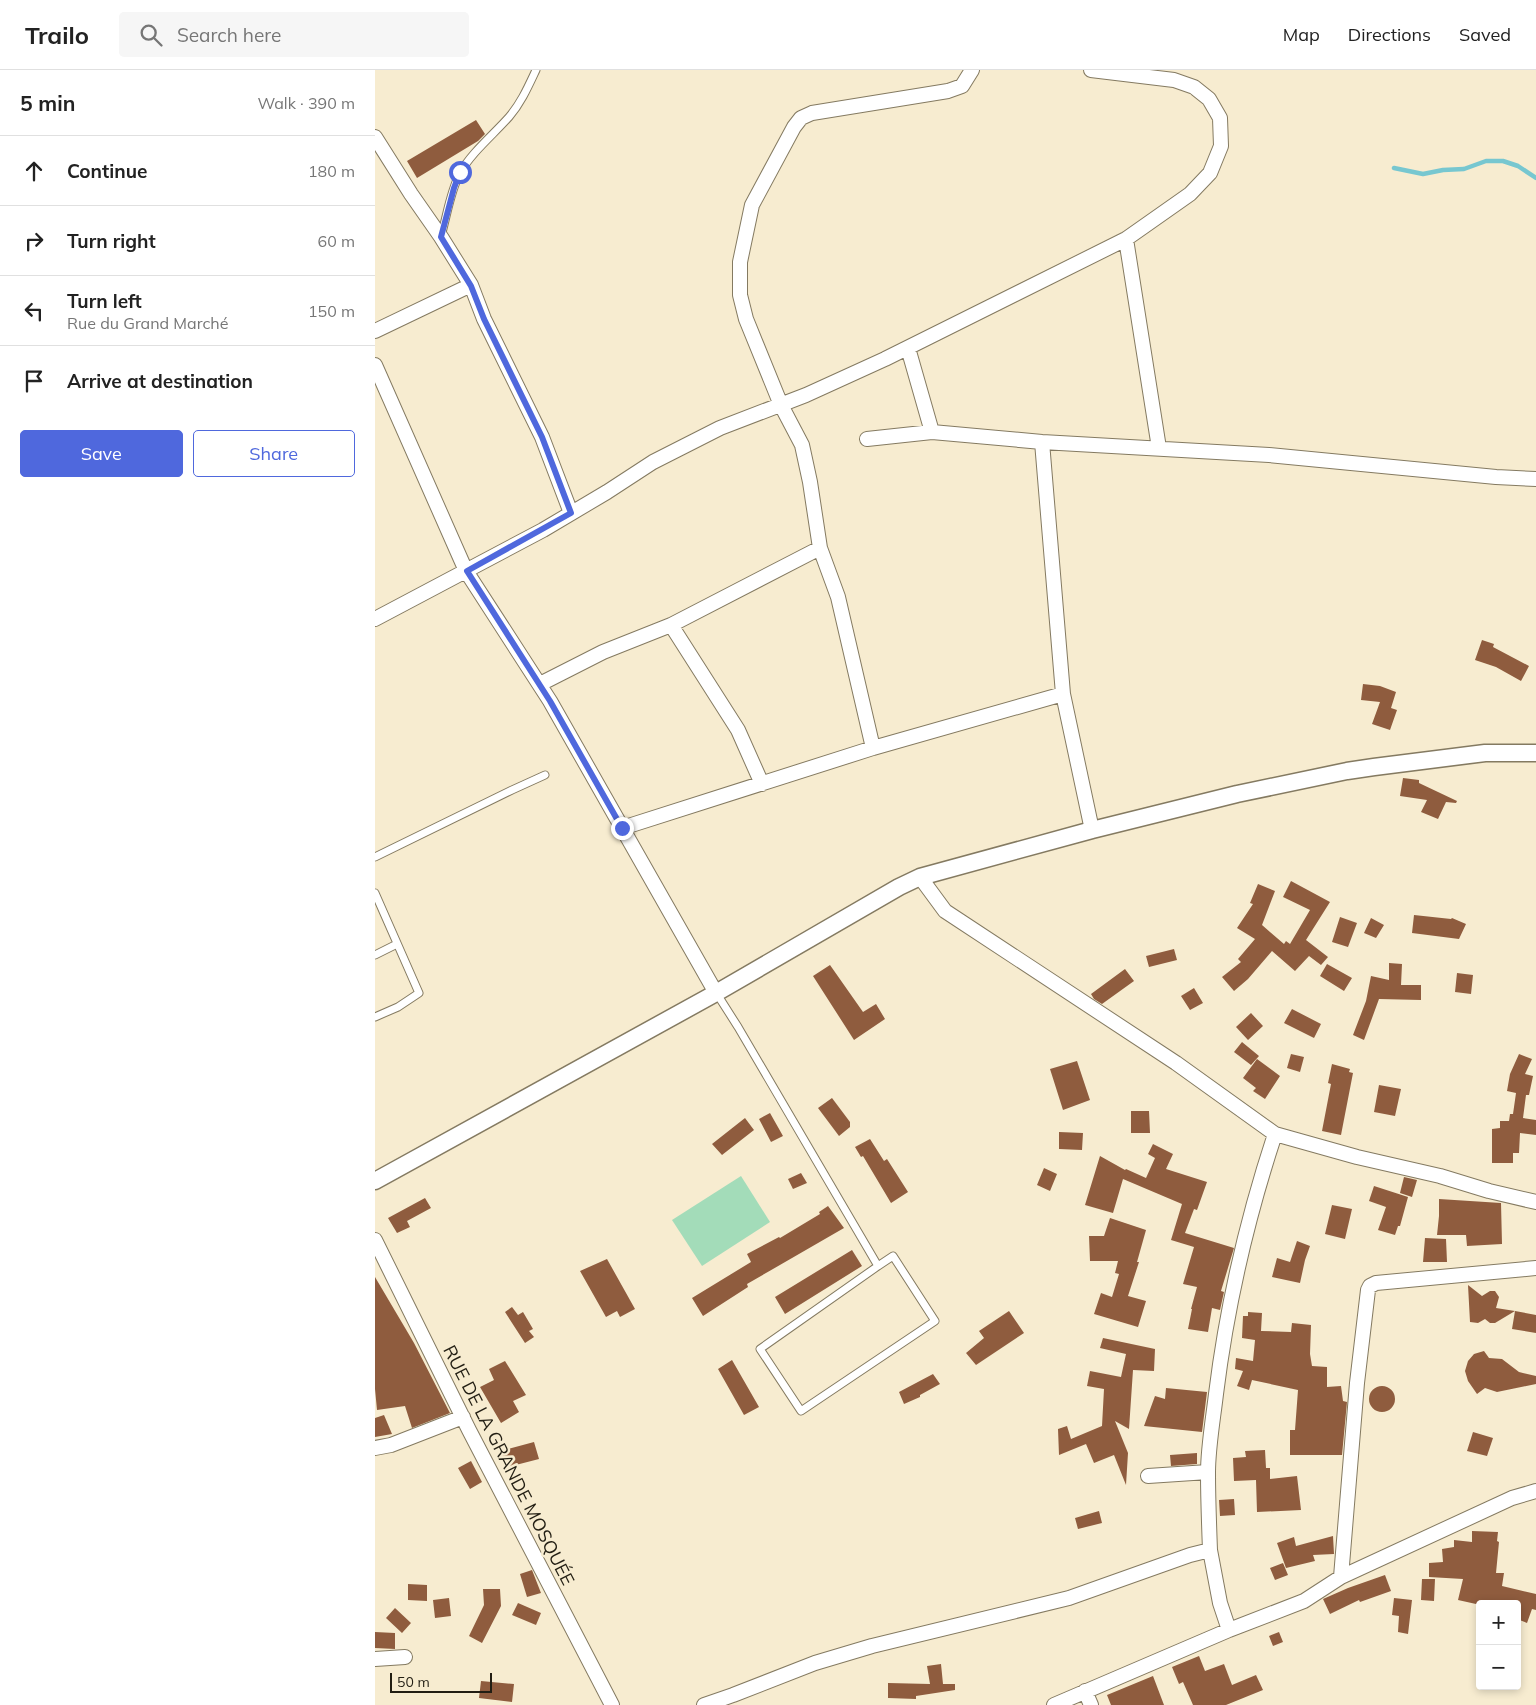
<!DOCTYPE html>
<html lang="en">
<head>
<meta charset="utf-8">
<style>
  body { margin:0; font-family:Mulish,sans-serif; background:#f6f6f6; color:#222 }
  .controls { position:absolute; right:15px; bottom:15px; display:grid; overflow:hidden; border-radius:5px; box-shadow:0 2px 8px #0003 }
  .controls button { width:45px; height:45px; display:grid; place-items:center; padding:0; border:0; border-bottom:1px solid #e0e0e0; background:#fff; color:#222; font:25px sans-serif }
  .scale { position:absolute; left:15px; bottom:12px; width:102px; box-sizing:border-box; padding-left:5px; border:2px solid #221e13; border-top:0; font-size:14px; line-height:18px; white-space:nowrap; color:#221e13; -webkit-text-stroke:4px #f7ecd0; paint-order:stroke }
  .stop { position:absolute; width:15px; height:15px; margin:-11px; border:4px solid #4f68dd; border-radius:50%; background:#fff }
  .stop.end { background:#4f68dd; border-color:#fff; box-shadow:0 1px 5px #0008 }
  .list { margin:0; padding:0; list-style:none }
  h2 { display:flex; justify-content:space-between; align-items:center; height:65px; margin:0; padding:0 20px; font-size:21px }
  h2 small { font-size:16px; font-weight:400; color:#767676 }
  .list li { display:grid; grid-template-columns:32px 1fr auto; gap:15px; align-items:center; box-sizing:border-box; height:70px; padding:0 20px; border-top:1px solid #e0e0e0 }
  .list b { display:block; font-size:19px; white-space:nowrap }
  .list p { margin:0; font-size:16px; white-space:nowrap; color:#767676 }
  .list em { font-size:16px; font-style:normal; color:#767676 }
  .actions { display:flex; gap:10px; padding:15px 20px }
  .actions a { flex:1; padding:11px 0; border:1px solid #4f68dd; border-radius:5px; text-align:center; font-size:18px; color:#4f68dd }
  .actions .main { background:#4f68dd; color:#fff }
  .icon { flex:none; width:28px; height:28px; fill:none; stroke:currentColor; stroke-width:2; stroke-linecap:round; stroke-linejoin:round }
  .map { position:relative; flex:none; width:1161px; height:1635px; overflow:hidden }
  header { display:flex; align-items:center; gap:30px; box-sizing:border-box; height:70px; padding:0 25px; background:#fff; border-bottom:1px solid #e0e0e0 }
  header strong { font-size:24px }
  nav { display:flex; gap:28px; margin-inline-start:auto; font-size:18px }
  .search { width:350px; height:45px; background:#f6f6f6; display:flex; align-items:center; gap:12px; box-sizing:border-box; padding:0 18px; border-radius:5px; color:#767676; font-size:19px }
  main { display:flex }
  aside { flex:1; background:#fff }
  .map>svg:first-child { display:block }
  .green { fill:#a3dcb9 }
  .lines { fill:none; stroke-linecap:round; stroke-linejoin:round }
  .stream { stroke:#77c7d0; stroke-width:4.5 }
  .building { fill:#8f5c3e }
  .service-casing { stroke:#847a61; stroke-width:9 }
  .minor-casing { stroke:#847a61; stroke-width:16 }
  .tertiary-casing { stroke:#847a61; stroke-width:19 }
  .service { stroke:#fff; stroke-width:7 }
  .minor { stroke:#fff; stroke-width:14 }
  .tertiary { stroke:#fff; stroke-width:16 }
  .route { stroke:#4f68dd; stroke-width:6 }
  .labels { text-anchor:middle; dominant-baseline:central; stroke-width:5; stroke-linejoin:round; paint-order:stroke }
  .street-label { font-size:18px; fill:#221e13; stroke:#f7ecd0 }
</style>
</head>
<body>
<header>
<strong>Trailo</strong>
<div class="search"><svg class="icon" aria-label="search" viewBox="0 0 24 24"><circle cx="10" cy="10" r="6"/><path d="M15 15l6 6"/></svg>Search here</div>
<nav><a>Map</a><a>Directions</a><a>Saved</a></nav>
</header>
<main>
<aside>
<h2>5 min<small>Walk · 390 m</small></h2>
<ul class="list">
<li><svg class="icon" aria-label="ahead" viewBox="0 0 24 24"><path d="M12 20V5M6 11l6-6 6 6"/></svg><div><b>Continue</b></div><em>180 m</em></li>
<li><svg class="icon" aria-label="right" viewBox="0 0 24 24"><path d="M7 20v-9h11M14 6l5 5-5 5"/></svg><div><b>Turn right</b></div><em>60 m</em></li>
<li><svg class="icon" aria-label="left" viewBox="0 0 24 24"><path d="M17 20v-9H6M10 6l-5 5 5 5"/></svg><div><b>Turn left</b><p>Rue du Grand Marché</p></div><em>150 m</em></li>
<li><svg class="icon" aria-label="arrive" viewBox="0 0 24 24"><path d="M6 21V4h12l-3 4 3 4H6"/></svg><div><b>Arrive at destination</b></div></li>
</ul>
<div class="actions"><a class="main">Save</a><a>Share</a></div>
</aside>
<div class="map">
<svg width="1161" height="1635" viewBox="0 0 1161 1635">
  <rect width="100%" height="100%" fill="#f7ecd0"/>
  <path class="green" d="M366,1106L395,1152L327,1196L297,1150Z"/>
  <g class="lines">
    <path class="stream" d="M1019,98L1048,104L1068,100L1089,99L1111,91H1128L1143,96L1161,108"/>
  </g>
  <path class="building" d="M101,50L110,64L103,71L42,108L32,91Z
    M1107,570L1119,574L1118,577L1154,596L1146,611L1121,597L1100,590Z
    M988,614L1005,616L1021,622L1016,638L1022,640L1015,660L997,654L1005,632L986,630Z
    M1028,708L1044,710V713L1082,731L1081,733L1071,732L1063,749L1046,742L1052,730L1025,726Z
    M916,811L955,832L931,870L953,887L946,895L934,886L920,901L897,881L873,909L859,921L847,907L866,892L863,889L880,869L862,858L878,834L875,833L883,814L900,821L887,855L909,874L911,871L915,874L935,840L908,827Z
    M1039,845L1076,849L1077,848L1091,854L1084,869L1037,863Z
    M965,847L982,853L973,877L957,872Z
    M996,848L1009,855L1001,868L989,863Z
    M799,879L802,890L774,897L771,886Z
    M1014,893L1027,894L1026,915H1046V930L1004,929L989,970L978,965L991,931L996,906L1014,910Z
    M952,894L977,908L969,921L945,906Z
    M455,895L488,942L501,934L510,949L479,970L438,906Z
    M750,899L759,911L727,934L719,929L716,924Z
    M1082,903L1098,905L1096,924L1080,922Z
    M819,918L828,933L815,940L806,926Z
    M917,939L946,954L939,968L909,953Z
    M876,943L888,956L873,970L861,957Z
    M867,972L884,986L876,995L859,982Z
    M916,984L929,987L925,1002L912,998Z
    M1144,984L1157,989L1150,1004L1158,1006L1154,1025H1151L1148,1048L1161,1050V1065L1145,1063L1144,1083H1138V1093H1117V1059L1125,1058V1051H1134L1135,1044H1138L1141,1023L1132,1021L1135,1004Z
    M882,989L905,1006L890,1029L878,1021L881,1018L868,1008Z
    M702,991L715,1030L688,1040L675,999Z
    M957,994L975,999L974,1002L978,1003L966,1065L947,1061L956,1014L953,1013Z
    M1004,1015L1026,1019L1020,1046L999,1042Z
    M457,1028L475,1052V1057L464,1066L443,1038Z
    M756,1041H774L775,1063H756Z
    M395,1043L408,1066L396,1072L384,1049Z
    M370,1048L379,1060L347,1085L337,1074Z
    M684,1062L708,1063L707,1080L684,1079Z
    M495,1069L509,1091L512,1089L533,1122L516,1133L488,1086L486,1087L480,1077Z
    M778,1074L798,1084L791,1099L832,1112L822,1140L819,1139L810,1163L859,1178L846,1221L849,1222L845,1240L837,1238L833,1262L813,1259L817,1239H816L822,1217L808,1214L819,1177L796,1170L807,1134L748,1109L738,1143L710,1135L725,1086L750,1100L751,1099L771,1108L780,1088L773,1084Z
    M669,1098L682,1104L675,1121L662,1115Z
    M426,1103L432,1113L418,1119L413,1109Z
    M1029,1107L1042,1110L1037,1127L1025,1123Z
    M999,1116L1033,1127L1025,1156H1023L1020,1165L1003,1160L1011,1137L994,1131Z
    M50,1128L56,1138L32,1151L35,1157L22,1163L13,1148Z
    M1064,1129L1126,1133L1127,1174L1092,1176L1091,1165H1062L1064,1146Z
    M957,1135L977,1139L970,1169L950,1164Z
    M453,1136L469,1158L372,1214L373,1217L328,1246L317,1228L376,1192L372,1184L404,1167L405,1168L445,1144L444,1142Z
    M735,1148L771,1160L762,1192H764L753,1226L771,1231L763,1257L719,1244L726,1223L737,1227L744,1204L740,1203L743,1191H715L714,1166H729Z
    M1050,1168L1071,1169L1072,1192H1048Z
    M922,1171L935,1176L930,1190L925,1213L897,1207L902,1188L915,1192Z
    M477,1180L487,1196L410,1244L400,1227Z
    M232,1189L260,1239L245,1247L242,1241L231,1247L205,1201Z
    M0,1207L39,1273L75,1343L37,1358L30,1336L2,1340L0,1319Z
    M1093,1215L1107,1226L1115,1221H1120L1124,1227L1121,1238L1140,1241L1120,1253H1115L1110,1249L1103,1253L1095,1252Z
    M137,1237L143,1245L148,1242L158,1259L154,1261L159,1267L150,1273L130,1242Z
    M634,1241L649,1263L601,1295L591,1283L609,1268L604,1261Z
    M1140,1241L1161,1245V1263L1137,1259Z
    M873,1242L887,1243L886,1261L916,1262L917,1253L936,1255L935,1284L937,1296L952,1297V1317L966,1316L968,1331L972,1332L967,1385H915V1360H920L923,1320L877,1310L874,1320L862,1316L868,1301L860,1299L861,1288L878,1291L880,1270L867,1268L868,1246H873Z
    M728,1268L780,1279L779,1301L758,1300L754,1359L740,1351L753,1383L751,1415L739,1385L719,1393L711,1374L684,1385L683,1359L692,1356L696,1369L727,1356L729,1319L712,1316L715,1301L746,1307L751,1284L725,1278Z
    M1109,1281L1114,1288L1127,1289L1144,1302L1161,1306V1314L1122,1322L1110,1318L1102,1324L1093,1311L1090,1301L1093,1291L1099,1284Z
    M357,1290L384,1337L369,1345L343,1299Z
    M130,1291L151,1325L138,1331L144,1342L126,1353L105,1317L119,1310L114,1299Z
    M558,1304L565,1314L545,1325V1327L529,1334L524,1322Z
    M994 1329a13 13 0 1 1 26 0a13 13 0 1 1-26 0Z
    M791,1318L832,1322L827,1362L769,1356L780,1326L790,1329Z
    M9,1345L17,1364L0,1367V1348Z
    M1098,1362L1118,1368L1112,1386L1092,1381Z
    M159,1372L164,1389L129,1398L125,1381Z
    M890,1380L891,1398H895V1409L922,1406L926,1440L882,1442L881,1410L859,1411L858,1388L871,1387L870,1381Z
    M822,1383V1394L796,1396L795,1385Z
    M96,1391L107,1412L95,1419L83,1398Z
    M859,1429L860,1445L845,1446L844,1430Z
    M724,1441L727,1453L703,1459L700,1448Z
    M1097,1461L1123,1462L1122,1471L1124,1472L1121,1503H1129L1127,1516L1161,1524V1540L1157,1539L1152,1553L1142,1549V1534H1101L1083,1530L1088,1509L1054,1507V1493L1068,1492L1067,1479L1079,1477V1470L1097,1472Z
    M958,1466L959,1484L938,1485L940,1491L911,1498L902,1473L919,1467L921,1476Z
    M908,1493L913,1505L900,1510L895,1498Z
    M157,1500L166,1523L152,1527L145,1504Z
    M1010,1505L1016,1521L985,1532L984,1530L955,1544L948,1529L973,1518Z
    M1047,1509H1060L1059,1531L1046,1530Z
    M33,1514L52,1515V1531L33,1530Z
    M108,1519H125L126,1536L107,1573L94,1566L109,1535Z
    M74,1528L76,1546L60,1548L58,1530Z
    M1019,1528L1037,1530L1033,1564L1023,1562L1024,1546L1017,1545Z
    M143,1533L166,1543L161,1555L137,1545Z
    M20,1538L36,1553L27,1563L11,1548Z
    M0,1562L20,1563V1579L0,1578Z
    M904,1562L908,1572L898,1576L894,1566Z
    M824,1586L830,1601L849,1594L857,1615L881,1605L888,1620L851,1635H818L808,1612L804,1614L797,1597Z
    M566,1594L568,1614H580V1620L541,1626V1629L513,1628V1613L555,1614L552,1596Z
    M778,1606L789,1635H736L732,1625Z
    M106,1611L139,1614L137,1632L104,1628Z"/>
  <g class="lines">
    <g class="service-casing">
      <path id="service" d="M66,166C72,146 75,122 85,103C97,82 118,65 134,47C146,33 153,17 161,0
        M0,787L137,720L170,705
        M0,823L44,923L23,937L0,947
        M0,885L22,874
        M342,924L363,957L503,1196L385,1279L426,1341L560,1251L518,1186L503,1196"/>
    </g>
    <g class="minor-casing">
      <path id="minor" d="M0,67L36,124L66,167L96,215L109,249L167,367L196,443
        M751,169L784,378
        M0,261L96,215
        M533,278L557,362
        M0,295L91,501L175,631L341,923
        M492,369L557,362L667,372L894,385L1121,407L1161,409
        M667,372L688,624L717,760
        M445,478L463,527L498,678
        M0,549L168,460L232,422L278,392L345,358L431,325L510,289L751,169L815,124L835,103L846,76L845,48L834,29L819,17L799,10L716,0
        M296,555L363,660L387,714
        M165,614L228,582L296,555L445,478L435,412L427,375L406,335L371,249L365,225V192L377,135L419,57L426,48L437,43L573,21L587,16L597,0
        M247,758L498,678L688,624
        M545,807L570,841L801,993L900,1064L982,1087L1065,1106L1114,1121L1161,1132
        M0,1170L94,1360L237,1635
        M0,1378L16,1375L88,1347
        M773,1406L833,1402
        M835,1480C834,1454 833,1429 833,1403C833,1377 838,1350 841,1324C852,1235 872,1149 900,1064
        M966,1507L982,1313L993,1220L995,1216L1001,1213L1161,1198
        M0,1589L30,1587
        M710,1621L716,1635
        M329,1635L358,1625L440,1593L497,1576L694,1528L815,1485L835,1480L845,1533L854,1560
        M679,1635L854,1560L929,1531L966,1507L1137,1428L1161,1421"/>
    </g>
    <g class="tertiary-casing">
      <path id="tertiary" d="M0,1111L341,923L524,817L545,807L717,760L862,724L972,701L999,697L1110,683H1161"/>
    </g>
    <use href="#service" class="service"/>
    <use href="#minor" class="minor"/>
    <use href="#tertiary" class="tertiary"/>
  </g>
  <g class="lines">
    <path class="route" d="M85,102L79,118L66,167L96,216L109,249L167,367L196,443L92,501L175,631L247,758"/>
  </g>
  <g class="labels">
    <g class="street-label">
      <text transform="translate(134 1395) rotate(63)">RUE DE LA GRANDE MOSQUÉE</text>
    </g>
  </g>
</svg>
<div class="controls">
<button>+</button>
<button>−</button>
</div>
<div class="scale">50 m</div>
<div class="stop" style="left:85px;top:102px"></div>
<div class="stop end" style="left:247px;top:758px"></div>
</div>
</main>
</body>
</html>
